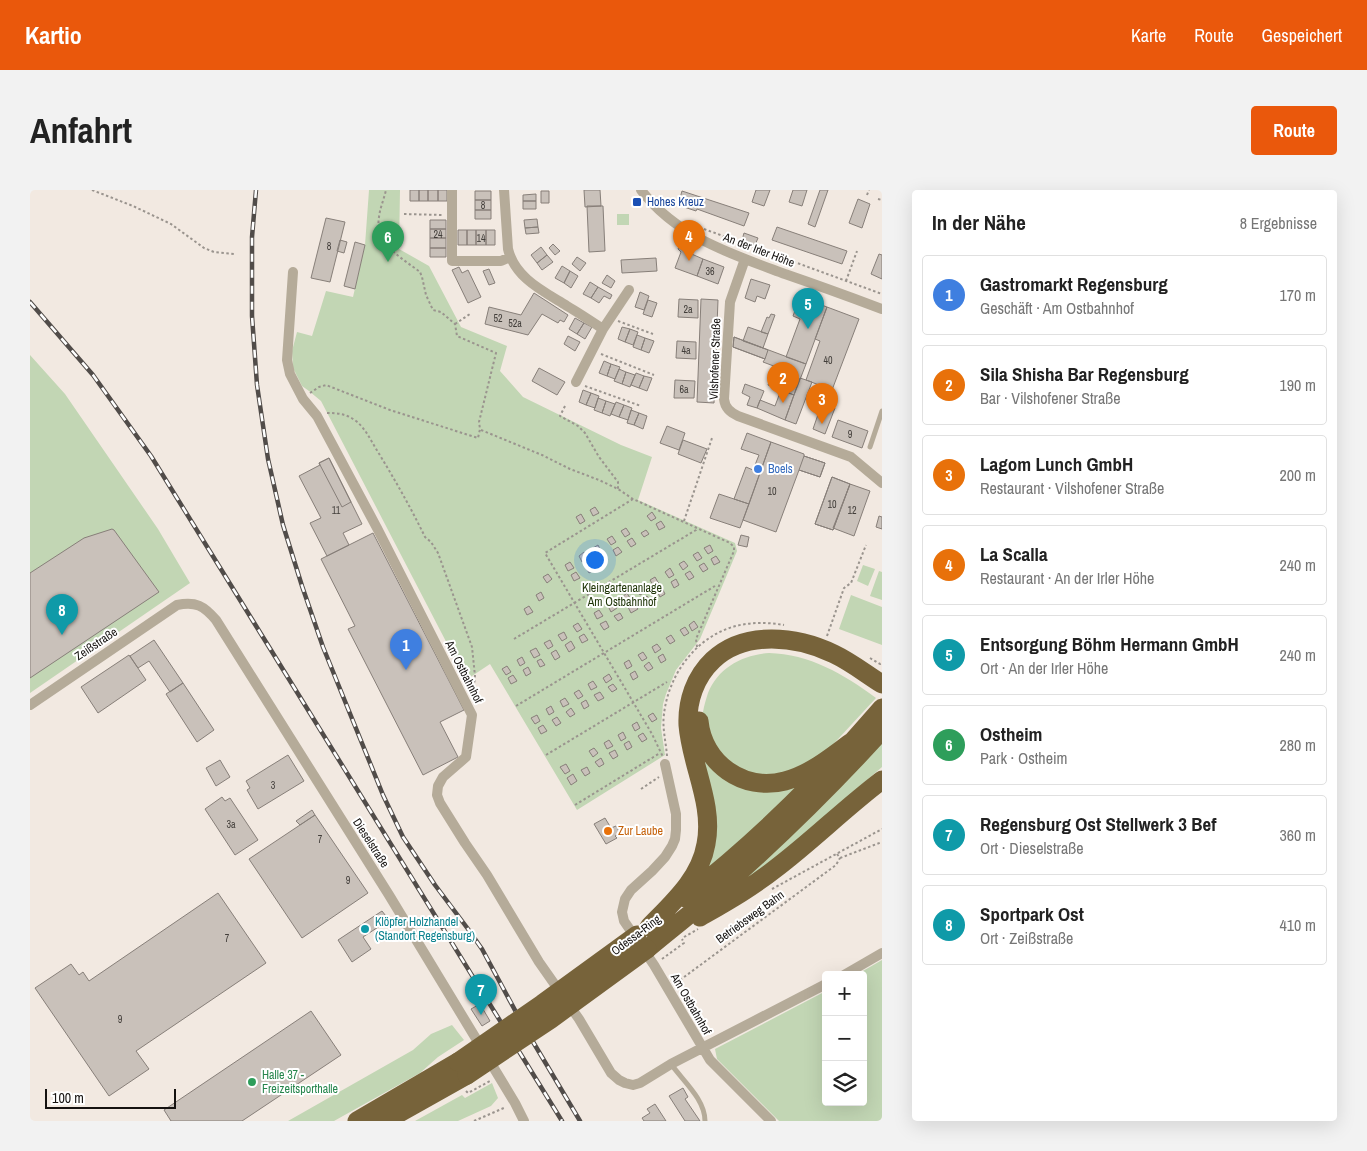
<!DOCTYPE html>
<html lang="de">
<head>
<meta charset="utf-8">
<style>
  body { margin:0; font-family:"Archivo Narrow",sans-serif; background:#f2f2f2; color:#222 }
  .controls { position:absolute; right:15px; bottom:15px; display:grid; overflow:hidden; border-radius:5px; box-shadow:0 5px 20px #0002 }
  .controls button { width:45px; height:45px; display:grid; place-items:center; padding:0; border:0; border-bottom:1px solid #e0e0e0; background:#fff; color:#222; font:25px sans-serif }
  .scale { position:absolute; left:15px; bottom:12px; width:131px; box-sizing:border-box; padding-left:5px; border:2px solid #151210; border-top:0; font-size:14px; line-height:18px; white-space:nowrap; color:#151210; -webkit-text-stroke:4px #fff; paint-order:stroke }
  .you { position:absolute; left:564px; top:369px; width:18px; height:18px; margin:-12px; border:4px solid #fff; border-radius:50%; background:#1a73e8; box-shadow:0 0 0 8px #1a73e833 }
  .badge { display:grid; place-items:center; width:32px; height:32px; border-radius:50%; background:#ea580c; color:#fff; font-size:16px; font-weight:700 }
  .pin { position:absolute; translate:-50% -41px; filter:drop-shadow(0 1px 2px #0008) }
  .pin::after { content:''; position:absolute; top:26px; width:18px; height:15px; background:inherit; clip-path:polygon(0 0,100% 0,50% 100%) }
  .list { margin:0; padding:0; list-style:none }
  h2 { display:flex; justify-content:space-between; align-items:center; height:65px; margin:0; padding:0 20px; font-size:21px }
  h2 small { font-size:16px; font-weight:400; color:#767676 }
  .list li { display:grid; grid-template-columns:32px 1fr auto; gap:15px; align-items:center; box-sizing:border-box; height:80px; margin:0 10px 10px; padding:0 10px; border:1px solid #e0e0e0; border-radius:5px }
  .list b { display:block; font-size:19px; white-space:nowrap }
  .list p { margin:0; font-size:16px; white-space:nowrap; color:#767676 }
  .list em { font-size:16px; font-style:normal; color:#767676 }
  .icon { flex:none; width:28px; height:28px; fill:none; stroke:currentColor; stroke-width:2; stroke-linecap:round; stroke-linejoin:round }
  .map { position:relative; flex:none; width:852px; height:931px; overflow:hidden; border-radius:5px }
  header { display:flex; align-items:center; gap:30px; box-sizing:border-box; height:70px; padding:0 25px; background:#ea580c; color:#fff }
  header strong { font-size:24px }
  nav { display:flex; gap:28px; margin-inline-start:auto; font-size:18px }
  .intro { display:flex; align-items:center; justify-content:space-between; box-sizing:border-box; height:120px; padding:0 30px }
  h1 { margin:0; font-size:35px }
  .button { padding:12px 22px; border-radius:5px; background:#ea580c; color:#fff; font-size:18px; font-weight:700 }
  main { display:flex; gap:30px; padding:0 30px }
  aside { flex:1; background:#fff; border-radius:5px; box-shadow:0 5px 20px #0002 }
  .map>svg:first-child { display:block }
  .green { fill:#c2d6b4 }
  .building { fill:#c9c1ba; stroke:#877f79 }
  .lines { fill:none; stroke-linecap:round; stroke-linejoin:round }
  .path { stroke:#9a948e; stroke-width:2; stroke-dasharray:2.5 2.5; stroke-linecap:butt }
  .lane { stroke:#b5ab99; stroke-width:5 }
  .street { stroke:#b5ab99; stroke-width:10 }
  .highway { stroke:#77633a; stroke-width:19 }
  .rail-casing { stroke:#514c49; stroke-width:4.5 }
  .rail { stroke:#fff; stroke-width:2.5; stroke-dasharray:8; stroke-linecap:butt }
  .highway-bridge { stroke:#77633a; stroke-width:19 }
  .transit-dot { fill:#1a4fb4; stroke:#fff; stroke-width:2 }
  .shop-dot { fill:#3f7fe0; stroke:#fff; stroke-width:2 }
  .food-dot { fill:#e8710a; stroke:#fff; stroke-width:2 }
  .culture-dot { fill:#0f9aa8; stroke:#fff; stroke-width:2 }
  .leisure-dot { fill:#2e9e5b; stroke:#fff; stroke-width:2 }
  .labels { text-anchor:middle; dominant-baseline:central; stroke-width:4; stroke-linejoin:round; paint-order:stroke }
  .number-label { font-size:10px; fill:#423e3a }
  .transit-label { font-size:12px; fill:#164399; stroke:#fff; text-anchor:start }
  .street-label { font-size:12px; fill:#151210; stroke:#fff }
  .shop-label { font-size:12px; fill:#366cbe; stroke:#fff; text-anchor:start }
  .park-label { font-size:12px; fill:#1c3205; stroke:#fff }
  .food-label { font-size:12px; fill:#c56008; stroke:#fff; text-anchor:start }
  .culture-label { font-size:12px; fill:#0d838f; stroke:#fff; text-anchor:start }
  .leisure-label { font-size:12px; fill:#27864d; stroke:#fff; text-anchor:start }
</style>
</head>
<body>
<header>
<strong>Kartio</strong>
<nav><a>Karte</a><a>Route</a><a>Gespeichert</a></nav>
</header>
<div class="intro"><h1>Anfahrt</h1><a class="button">Route</a></div>
<main>
<div class="map">
<svg width="852" height="931" viewBox="0 0 852 931">
  <rect width="100%" height="100%" fill="#f2e9e1"/>
  <path class="green" d="M339,0H370L369,59L399,76L431,137L477,156L470,181L493,207L591,255L622,267L608,310L705,353L707,361L670,449L646,480L636,504L633,514L631,538L635,565L547,620L460,474L436,490L291,211L279,201L272,196L263,178L262,161L267,142L282,146L296,101L323,107L335,55Z
    M587,24H599V35H587Z
    M0,165L35,204L128,339L160,393L0,503Z
    M833,375L845,379L838,396L827,391Z
    M849,381L852,382V410L840,406Z
    M821,405L852,417V455L809,439Z
    M739,463C779,464 814,484 846,508L797,561L773,580L729,588L688,566C684,556 673,530 673,522C674,516 676,509 678,503C688,478 712,465 739,463Z
    M667,548L683,575L773,594L676,683Z
    M852,553V577L731,682L704,695Z
    M852,770V931H749L687,869L685,859L796,801V912H833V785H826Z
    M422,835L434,850L408,867L390,883L304,931H258L383,860L401,844Z
    M462,893L468,908L461,916L428,931H385L432,905L435,908Z"/>
  <path class="building" d="M380,0H389V11H380Z
    M389,0H398V11H389Z
    M398,0H408V11H398Z
    M408,0H417V11H408Z
    M554,0H570L571,16L555,17Z
    M726,0H740L734,16L722,12Z
    M763,0H777L772,16L759,12Z
    M790,0H798L785,37L778,34Z
    M445,1H461V10H445Z
    M511,1H519V13H511Z
    M652,1L719,23L714,36L667,19L666,21L648,15Z
    M506,4V11H493V5Z
    M828,9L840,14L832,38L819,33Z
    M445,10H461V20H445Z
    M493,11H506V19H493Z
    M557,16H573L575,61L559,62Z
    M445,20H461V29H445Z
    M296,28L315,32L300,92L281,88Z
    M507,29L508,37L495,38L494,30Z
    M400,30H416V39H400Z
    M508,37L509,43L496,44L495,38Z
    M747,37L817,61L812,74L742,50Z
    M400,39H416V48H400Z
    M428,40H437V55H428Z
    M437,40H446V55H437Z
    M446,40H456V55H446Z
    M456,40H465V55H456Z
    M714,43L728,48L725,55L712,50Z
    M400,48H416V58H400Z
    M310,50L317,52L314,63L307,61Z
    M325,52L335,55L325,99L314,96Z
    M523,54L530,61L525,65L519,58Z
    M652,54H656L658,57V61L657,62L673,69L667,86L645,78L651,62L648,59L649,57Z
    M511,57L517,65L507,73L501,65Z
    M400,58H416V67H400Z
    M849,64L852,65V89L841,84Z
    M517,65L523,72L512,80L507,73Z
    M547,67L556,73L550,81L542,74Z
    M626,68L627,81L592,83L591,70Z
    M673,69L694,77L688,94L667,86Z
    M532,76L540,81L534,93L525,88Z
    M429,77L432,83L438,80L451,107L438,113L422,80Z
    M459,79L465,93L459,95L453,81Z
    M540,81L548,86L541,98L534,93Z
    M577,85L585,91L581,98L572,93Z
    M721,89L740,95L735,109L727,106L725,112L715,108Z
    M560,92L568,97L561,108L553,104Z
    M568,97L582,105L580,109L574,106L569,113L561,108Z
    M610,102L619,106L614,120L605,117Z
    M504,103L538,125L534,132L530,130L528,133L512,124L498,145L455,134L459,117L491,125Z
    M770,107L797,117L776,174L756,167L770,129L763,126Z
    M649,109L668,110V128L648,127Z
    M671,109L688,110L684,213L667,212Z
    M618,110L627,113L622,127L613,124Z
    M797,117L829,129L802,200L776,190L790,151L785,149Z
    M741,124L745,125L738,144L731,142L737,127L739,128Z
    M545,128L554,133L547,144L539,139Z
    M554,133L562,137L555,149L547,144Z
    M592,137L600,139L595,152L588,149Z
    M718,137L738,144L733,158L713,151Z
    M600,139L608,142L603,155L595,152Z
    M607,145L615,148L611,160L603,157Z
    M538,146L550,152L545,161L534,154Z
    M704,147L738,160L735,169L703,157Z
    M704,147L776,174L764,205L738,195L741,187L754,192L757,181L733,172L735,169L703,157Z
    M615,148L624,151L619,163L611,160Z
    M647,151L666,152V169L646,168Z
    M574,171L581,174L577,186L569,183Z
    M581,174L590,177L585,189L577,186Z
    M509,178L535,192L527,205L502,191Z
    M589,179L596,182L592,194L584,191Z
    M596,182L605,185L600,197L592,194Z
    M606,183L614,186L609,198L601,195Z
    M614,186L622,188L617,201L609,198Z
    M770,188L782,192L766,234L755,230Z
    M645,190L665,191L664,208H644Z
    M715,194L734,201L727,218L717,215L720,207L712,203Z
    M553,200L561,203L556,215L549,212Z
    M751,200L764,205L755,230L727,218L730,210L745,216Z
    M561,203L569,206L565,218L556,215Z
    M568,208L576,211L572,223L564,220Z
    M576,211L585,214L580,226L572,223Z
    M586,212L594,215L589,227L581,224Z
    M792,213L805,218L795,244L783,239Z
    M594,215L602,218L598,230L589,227Z
    M601,220L609,223L604,235L597,233Z
    M609,223L617,226L613,239L604,235Z
    M808,230L838,241L832,258L802,247Z
    M637,236L655,243L649,260L630,253Z
    M717,243L741,252L719,314L704,309L716,277L723,280L729,265L711,259Z
    M653,250L677,259L671,273L648,264Z
    M741,252L774,264V266L795,273L790,287L769,280L746,342L713,330Z
    M774,266L795,273L790,287L769,280Z
    M299,268L332,334L313,343L319,355L297,366L280,333L291,328L269,286L290,275L289,273Z
    M299,268L321,312L312,317L289,273Z
    M802,287L820,294L803,340L785,334Z
    M802,287L820,294L803,340L785,334Z
    M820,294L840,301L824,346L803,338Z
    M689,304L719,314L710,338L680,328Z
    M565,317L569,323L563,326L560,320Z
    M622,322L626,328L621,331L617,326Z
    M551,324L555,331L550,334L546,327Z
    M849,326L852,327V339L846,337Z
    M631,331L635,337L629,340L626,334Z
    M596,338L600,344L595,347L591,341Z
    M82,339L84,340L129,402L0,488V383L54,348Z
    M616,340L619,344L614,347L611,343Z
    M343,343L434,520L410,532L428,567L393,585L318,439L325,436L291,369Z
    M711,345L719,347L717,357L708,355Z
    M582,346L586,352L581,355L577,349Z
    M602,348L606,354L601,357L597,351Z
    M568,355L571,361L566,364L563,358Z
    M680,355L683,361L678,364L674,358Z
    M588,357L592,362L586,366L583,360Z
    M554,362L558,369L552,372L549,366Z
    M668,362L672,368L667,371L663,365Z
    M574,365L578,370L573,374L569,368Z
    M686,366L690,372L684,375L681,369Z
    M654,371L658,376L653,380L649,374Z
    M540,372L544,378L538,381L535,375Z
    M560,373L564,380L559,383L555,376Z
    M674,373L678,379L673,382L669,376Z
    M640,378L644,385L639,388L635,382Z
    M660,381L664,387L659,390L655,384Z
    M546,382L550,388L544,391L541,385Z
    M518,384L522,389L517,393L513,387Z
    M625,387L629,394L624,397L620,390Z
    M646,389L649,395L644,398L641,392Z
    M611,396L615,402L610,405L606,399Z
    M632,398L635,404L630,407L627,401Z
    M511,402L514,408L509,411L506,405Z
    M597,403L601,410L596,413L592,407Z
    M617,406L621,412L616,415L612,409Z
    M583,412L587,418L581,422L578,416Z
    M604,414L608,419L601,423L598,417Z
    M499,416L503,422L497,425L494,419Z
    M569,420L573,426L567,429L564,423Z
    M590,423L593,428L588,431L584,426Z
    M576,431L579,437L574,440L570,434Z
    M664,431L668,437L662,441L659,435Z
    M548,433L552,439L547,442L543,436Z
    M655,437L659,443L654,446L650,440Z
    M534,442L537,448L532,451L528,445Z
    M554,444L558,450L552,453L549,447Z
    M641,445L645,451L640,454L636,448Z
    M124,450L153,493L140,502L119,471L108,478L100,466Z
    M520,450L523,456L518,459L514,453Z
    M541,451L545,458L539,462L535,455Z
    M627,454L631,459L625,463L622,457Z
    M506,458L510,465L504,468L500,461Z
    M526,460L530,467L525,470L521,463Z
    M613,462L617,468L612,471L608,465Z
    M633,464L636,470L631,473L628,467Z
    M99,465L116,490L68,523L51,497Z
    M492,467L495,473L490,476L487,470Z
    M511,469L515,475L510,477L507,471Z
    M599,470L602,476L597,479L594,473Z
    M619,472L623,478L618,481L614,476Z
    M477,476L481,482L476,485L472,479Z
    M498,477L501,483L496,486L493,480Z
    M605,481L608,487L603,490L600,484Z
    M579,484L582,489L576,493L573,488Z
    M483,485L487,491L481,494L478,488Z
    M563,491L567,497L561,500L558,494Z
    M153,493L184,540L167,552L136,504Z
    M583,494L587,499L582,502L578,497Z
    M549,500L553,506L548,509L544,503Z
    M570,502L574,508L568,511L564,505Z
    M535,508L539,514L533,517L530,511Z
    M556,510L559,516L554,519L551,513Z
    M521,516L524,522L519,525L516,519Z
    M541,518L545,524L540,527L536,522Z
    M623,523L627,529L622,532L618,526Z
    M507,525L510,531L505,534L501,528Z
    M527,527L531,533L526,536L522,530Z
    M607,532L610,538L605,541L602,535Z
    M513,535L517,541L511,544L508,538Z
    M593,542L596,548L591,551L588,545Z
    M613,543L617,549L612,552L608,546Z
    M579,550L583,556L577,559L574,553Z
    M599,551L602,557L597,560L594,554Z
    M564,558L568,563L563,567L559,561Z
    M585,560L588,566L583,569L579,563Z
    M258,565L274,591L228,619L217,600L220,598L216,591Z
    M571,568L574,574L569,577L565,572Z
    M190,570L200,587L186,596L176,578Z
    M536,574L540,581L535,584L530,577Z
    M557,577L560,583L555,586L551,580Z
    M543,584L547,591L541,595L537,588Z
    M192,607L195,611L200,608L228,650L205,665L175,619Z
    M282,620L285,625L270,635L266,631Z
    M285,625L338,703L272,748L219,669Z
    M575,628L581,638L586,636L590,643L585,646L587,648L576,654L564,634Z
    M188,703L236,773L106,861L119,879L79,906L5,798L41,774L49,785L53,782L59,791Z
    M352,721L359,730L333,747L341,759L322,772L308,750Z
    M450,814L460,831L452,836L441,819Z
    M281,821L311,865L212,931H141L134,920Z
    M653,898L658,907L655,909L670,931H655L639,906Z
    M625,914L636,931H614L612,928L620,923L617,919Z"/>
  <g class="lines">
    <path class="path" d="M62,0L103,16L141,34L174,58L184,62L205,64
      M837,5L839,0
      M848,9L852,10
      M374,24L412,25
      M674,39L852,104
      M816,91L827,61
      M588,131L623,144
      M425,134L440,124
      M571,164L624,185
      M555,196L611,216
      M280,203L289,197L296,195L360,220L448,248L450,239L449,232L466,163L427,146L425,134L411,122L403,120L396,105L392,87L390,82C373,69 344,53 349,27C350,18 354,9 356,0
      M535,216L530,226L548,236L555,243L569,267L588,292V299
      M297,223C308,223 317,224 326,231C336,239 341,251 348,262C365,290 381,318 395,347L401,352L408,363L442,457L445,486L443,507
      M451,240L512,265L540,279L569,290L588,299L603,309L700,353L704,357V361L666,449L667,457
      M603,309L515,363L622,544L633,567
      M654,331L682,248
      M797,446L814,398L821,393L836,355
      M484,449L666,340L667,338
      M840,468L850,474L852,473
      M486,516L685,396
      M516,565L637,492
      M637,566C636,552 632,538 634,524C639,481 671,440 716,434C729,432 742,433 754,435
      M611,599L629,587
      M545,615L630,563
      M807,664L810,668L852,652
      M742,699L852,639
      M654,747L668,739
      M632,769L654,753L652,749
      M646,793L806,675L810,668
      M436,901L438,903L460,891
      M444,931L476,917"/>
    <path class="lane" d="M840,257L852,221
      M641,874C653,891 675,909 675,931"/>
    <path class="street" d="M422,0V71H471L480,67
      M474,0L478,59C485,88 513,101 537,116C549,123 561,131 573,139
      M611,0C647,47 701,64 755,84C787,95 820,107 852,119
      M715,69L700,112L694,209C695,218 700,222 708,226L821,267L852,293
      M263,82L257,170L260,184L273,209L287,226L347,338L442,525L436,567L413,587L408,596L407,605L410,613L435,653L457,685L509,772L549,829L581,883L589,890L595,893L603,895L610,893L641,874L796,794
      M546,192L573,139L599,100
      M0,515L147,415C166,411 174,416 186,430L359,705L485,913L494,931
      M635,574L646,624V640L645,649L642,656L635,667L622,681L601,700L595,709L592,722L594,731L624,775L680,870L741,931
      M814,785L852,763"/>
    <path class="highway" d="M669,531C673,573 713,602 755,591C781,584 803,566 824,550
      M655,708C701,672 744,633 785,591C809,568 830,543 852,518
      M670,727C696,712 721,698 745,679C782,651 815,618 852,590
      M619,737C642,713 670,689 676,654C684,614 661,575 658,535C657,511 665,487 683,470C715,440 767,446 804,464C821,472 836,484 852,494
      M617,759C643,737 671,716 697,693C751,645 803,594 852,540
      M327,931L428,872
      M355,931L437,885"/>
    <g class="rail-casing">
      <path id="rail" d="M226,0L222,47V126L227,195L238,269L253,335L272,396L293,457L353,605L373,647L405,695L438,739L452,759L493,835L550,931
        M0,112L63,185L121,266L532,931"/>
    </g>
    <use href="#rail" class="rail"/>
    <path class="highway-bridge" d="M428,872L512,814L607,745
      M437,885L521,829L617,759"/>
  </g>
  <rect class="transit-dot" x="602" y="7" width="10" height="10" rx="2.5"/>
  <circle class="shop-dot" cx="728" cy="279" r="5"/>
  <circle class="food-dot" cx="578" cy="641" r="5"/>
  <circle class="culture-dot" cx="335" cy="739" r="5"/>
  <circle class="leisure-dot" cx="222" cy="892" r="5"/>
  <g class="labels">
    <g class="number-label">
      <text x="453" y="15">8</text>
      <text x="408" y="44">24</text>
      <text x="451" y="48">14</text>
      <text x="299" y="56">8</text>
      <text x="680" y="81">36</text>
      <text x="658" y="119">2a</text>
      <text x="468" y="128">52</text>
      <text x="485" y="133">52a</text>
      <text x="656" y="160">4a</text>
      <text x="798" y="170">40</text>
      <text x="654" y="199">6a</text>
      <text x="820" y="244">9</text>
      <text x="742" y="301">10</text>
      <text x="802" y="314">10</text>
      <text x="306" y="320">11</text>
      <text x="822" y="320">12</text>
      <text x="243" y="595">3</text>
      <text x="201" y="634">3a</text>
      <text x="290" y="649">7</text>
      <text x="318" y="690">9</text>
      <text x="197" y="748">7</text>
      <text x="90" y="829">9</text>
    </g>
    <g class="transit-label">
      <text x="617" y="12">Hohes Kreuz</text>
    </g>
    <g class="street-label">
      <text transform="translate(729 60) rotate(21)">An der Irler Höhe</text>
      <text transform="translate(685 169) rotate(-88)">Vilshofener Straße</text>
      <text transform="translate(66 454) rotate(-34)">Zeißstraße</text>
      <text transform="translate(434 482) rotate(63)">Am Ostbahnhof</text>
      <text transform="translate(341 653) rotate(57)">Dieselstraße</text>
      <text transform="translate(720 727) rotate(-36)">Betriebsweg Bahn</text>
      <text transform="translate(606 745) rotate(-37)">Odessa-Ring</text>
      <text transform="translate(661 814) rotate(60)">Am Ostbahnhof</text>
    </g>
    <g class="shop-label">
      <text x="738" y="279">Boels</text>
    </g>
    <g class="park-label">
      <text x="592" y="398">Kleingartenanlage<tspan x="592" dy="14">Am Ostbahnhof</tspan></text>
    </g>
    <g class="food-label">
      <text x="588" y="641">Zur Laube</text>
    </g>
    <g class="culture-label">
      <text x="345" y="732">Klöpfer Holzhandel<tspan x="345" dy="14">(Standort Regensburg)</tspan></text>
    </g>
    <g class="leisure-label">
      <text x="232" y="885">Halle 37 -<tspan x="232" dy="14">Freizeitsporthalle</tspan></text>
    </g>
  </g>
</svg>
<div class="controls">
<button>+</button>
<button>−</button>
<button><svg class="icon" aria-label="layers" viewBox="0 0 24 24"><path d="M12 4l9 5-9 5-9-5zM3 14l9 5 9-5"/></svg></button>
</div>
<div class="scale">100 m</div>
<div class="you"></div>
<div class="pin badge" style="left:376px;top:480px;background:#3f7fe0">1</div>
<div class="pin badge" style="left:753px;top:213px;background:#e8710a">2</div>
<div class="pin badge" style="left:792px;top:234px;background:#e8710a">3</div>
<div class="pin badge" style="left:659px;top:71px;background:#e8710a">4</div>
<div class="pin badge" style="left:778px;top:139px;background:#0f9aa8">5</div>
<div class="pin badge" style="left:358px;top:72px;background:#2e9e5b">6</div>
<div class="pin badge" style="left:451px;top:825px;background:#0f9aa8">7</div>
<div class="pin badge" style="left:32px;top:445px;background:#0f9aa8">8</div>
</div>
<aside>
<h2>In der Nähe<small>8 Ergebnisse</small></h2>
<ul class="list">
<li><span class="badge" style="background:#3f7fe0">1</span><div><b>Gastromarkt Regensburg</b><p>Geschäft · Am Ostbahnhof</p></div><em>170 m</em></li>
<li><span class="badge" style="background:#e8710a">2</span><div><b>Sila Shisha Bar Regensburg</b><p>Bar · Vilshofener Straße</p></div><em>190 m</em></li>
<li><span class="badge" style="background:#e8710a">3</span><div><b>Lagom Lunch GmbH</b><p>Restaurant · Vilshofener Straße</p></div><em>200 m</em></li>
<li><span class="badge" style="background:#e8710a">4</span><div><b>La Scalla</b><p>Restaurant · An der Irler Höhe</p></div><em>240 m</em></li>
<li><span class="badge" style="background:#0f9aa8">5</span><div><b>Entsorgung Böhm Hermann GmbH</b><p>Ort · An der Irler Höhe</p></div><em>240 m</em></li>
<li><span class="badge" style="background:#2e9e5b">6</span><div><b>Ostheim</b><p>Park · Ostheim</p></div><em>280 m</em></li>
<li><span class="badge" style="background:#0f9aa8">7</span><div><b>Regensburg Ost Stellwerk 3 Bef</b><p>Ort · Dieselstraße</p></div><em>360 m</em></li>
<li><span class="badge" style="background:#0f9aa8">8</span><div><b>Sportpark Ost</b><p>Ort · Zeißstraße</p></div><em>410 m</em></li>
</ul>
</aside>
</main>
</body>
</html>
